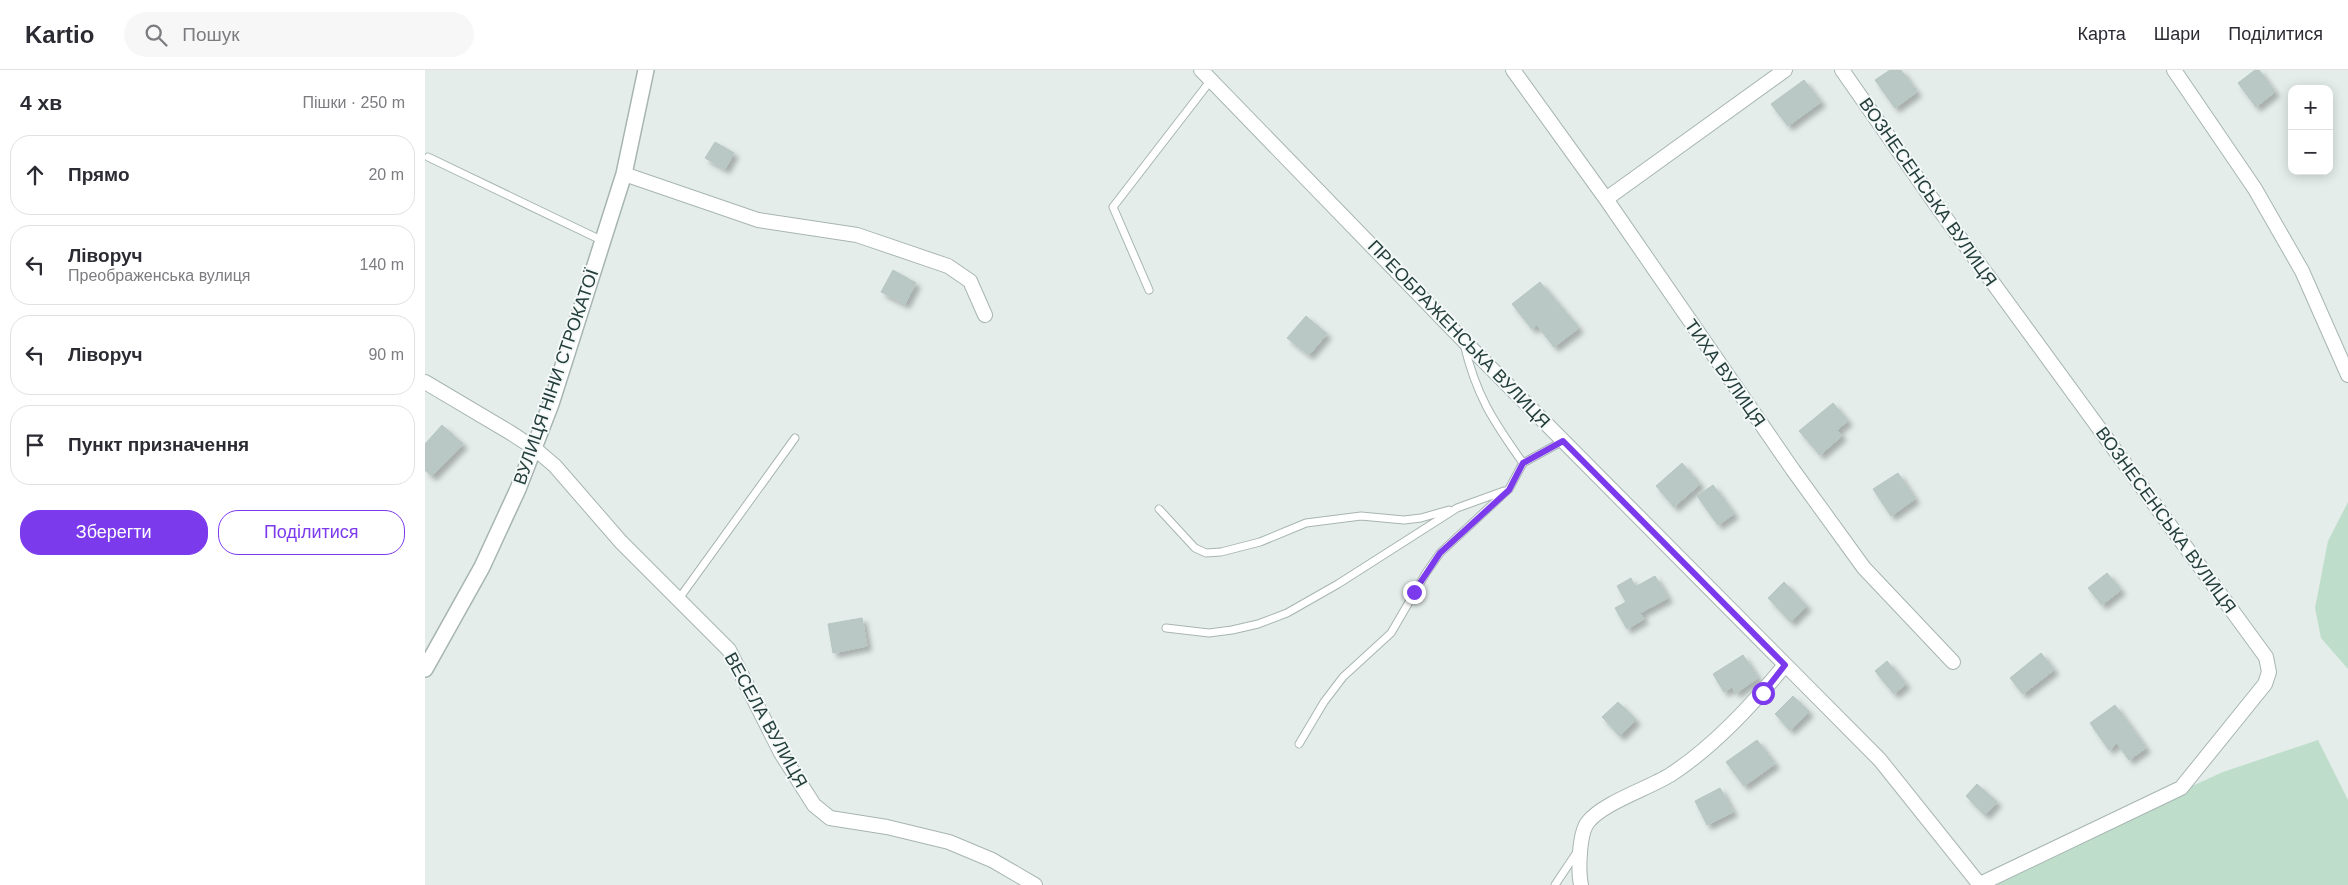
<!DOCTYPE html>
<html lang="uk">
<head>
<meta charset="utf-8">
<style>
  body { margin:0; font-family:Helvetica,sans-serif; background:#f7f7f7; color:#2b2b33 }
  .controls { position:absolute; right:15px; top:15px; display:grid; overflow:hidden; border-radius:10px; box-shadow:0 2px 12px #0003 }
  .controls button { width:45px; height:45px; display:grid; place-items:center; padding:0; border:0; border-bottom:1px solid #e1e1e2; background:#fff; color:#2b2b33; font:25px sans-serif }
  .stop { position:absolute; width:15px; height:15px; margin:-11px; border:4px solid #7c3aed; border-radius:50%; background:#fff }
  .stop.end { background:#7c3aed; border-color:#fff; box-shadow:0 1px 5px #0008 }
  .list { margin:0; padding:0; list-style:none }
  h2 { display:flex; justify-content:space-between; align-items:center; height:65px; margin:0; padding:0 20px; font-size:21px }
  h2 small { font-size:16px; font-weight:400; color:#7c7c81 }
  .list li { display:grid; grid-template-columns:32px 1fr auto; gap:15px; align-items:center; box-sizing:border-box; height:80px; margin:0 10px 10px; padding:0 10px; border:1px solid #e1e1e2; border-radius:20px }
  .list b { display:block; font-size:19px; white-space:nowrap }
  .list p { margin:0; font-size:16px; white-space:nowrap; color:#7c7c81 }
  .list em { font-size:16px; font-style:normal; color:#7c7c81 }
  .actions { display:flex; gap:10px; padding:15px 20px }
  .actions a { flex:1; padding:11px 0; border:1px solid #7c3aed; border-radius:20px; text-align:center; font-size:18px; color:#7c3aed }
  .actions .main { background:#7c3aed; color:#fff }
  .icon { flex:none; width:28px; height:28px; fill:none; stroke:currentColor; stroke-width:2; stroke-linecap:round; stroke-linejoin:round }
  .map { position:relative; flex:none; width:1923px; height:815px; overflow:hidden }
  header { display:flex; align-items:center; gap:30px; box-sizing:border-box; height:70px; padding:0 25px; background:#fff; border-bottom:1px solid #e1e1e2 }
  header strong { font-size:24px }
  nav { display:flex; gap:28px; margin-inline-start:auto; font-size:18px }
  .search { width:350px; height:45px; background:#f7f7f7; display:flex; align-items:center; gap:12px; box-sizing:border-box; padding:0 18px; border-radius:28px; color:#7c7c81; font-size:19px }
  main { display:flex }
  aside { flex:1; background:#fff }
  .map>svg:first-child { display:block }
  .green { fill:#beddcb }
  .building { fill:#b9c8c4; stroke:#b6c6c2; filter:url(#shadow) }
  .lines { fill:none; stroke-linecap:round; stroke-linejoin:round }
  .service-casing { stroke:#a7b5b2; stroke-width:9 }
  .minor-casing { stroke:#a7b5b2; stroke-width:16 }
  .tertiary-casing { stroke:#a7b5b2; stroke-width:18 }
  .service { stroke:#fff; stroke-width:7 }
  .minor { stroke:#fff; stroke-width:14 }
  .tertiary { stroke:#fff; stroke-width:15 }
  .route { stroke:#7c3aed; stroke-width:6 }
  .labels { text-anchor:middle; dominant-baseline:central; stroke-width:4; stroke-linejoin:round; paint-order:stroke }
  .street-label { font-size:18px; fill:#243e3b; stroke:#f4f9f8 }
</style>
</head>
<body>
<header>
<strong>Kartio</strong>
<div class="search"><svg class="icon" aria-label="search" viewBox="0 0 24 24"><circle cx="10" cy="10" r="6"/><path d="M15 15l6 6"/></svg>Пошук</div>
<nav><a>Карта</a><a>Шари</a><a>Поділитися</a></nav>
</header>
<main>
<aside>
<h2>4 хв<small>Пішки · 250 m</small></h2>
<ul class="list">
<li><svg class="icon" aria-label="ahead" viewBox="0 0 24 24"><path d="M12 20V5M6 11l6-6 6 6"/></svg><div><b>Прямо</b></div><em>20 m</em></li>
<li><svg class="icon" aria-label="left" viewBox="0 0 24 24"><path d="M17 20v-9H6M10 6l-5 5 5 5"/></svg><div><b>Ліворуч</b><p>Преображенська вулиця</p></div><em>140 m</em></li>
<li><svg class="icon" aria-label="left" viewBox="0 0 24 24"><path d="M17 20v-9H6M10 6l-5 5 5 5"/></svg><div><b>Ліворуч</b></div><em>90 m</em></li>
<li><svg class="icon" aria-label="arrive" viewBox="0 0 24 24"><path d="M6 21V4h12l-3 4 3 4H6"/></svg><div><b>Пункт призначення</b></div></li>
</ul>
<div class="actions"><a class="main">Зберегти</a><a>Поділитися</a></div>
</aside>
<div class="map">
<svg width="1923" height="815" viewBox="0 0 1923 815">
  <defs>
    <filter id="shadow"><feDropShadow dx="4.5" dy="4.5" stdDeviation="2.5" flood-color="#0004"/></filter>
  </defs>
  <rect width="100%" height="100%" fill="#e4edea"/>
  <path class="green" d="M1923,432V599L1896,568L1890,538L1903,471Z
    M1893,670L1923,730V815H1570L1567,807L1798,702Z"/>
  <path class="building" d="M1465,0H1476L1492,22L1470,38L1450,10Z
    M1830,0H1834L1850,22L1831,37L1813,13Z
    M1379,10L1396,32L1363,56L1346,34Z
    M290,72L309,83L300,99L280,88Z
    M468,200L491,213L480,234L456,222Z
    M1115,212L1154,258L1129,277L1112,255L1107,259L1087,234Z
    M881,246L902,264L884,285L862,268Z
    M1408,333L1423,351L1412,360L1417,366L1395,385L1374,361Z
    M17,355L38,374L7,406L0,400V374Z
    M1257,393L1275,414L1249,437L1231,416Z
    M1473,403L1490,429L1466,446L1448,419Z
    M1288,415L1309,444L1293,455L1272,426Z
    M1682,503L1696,520L1677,535L1663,518Z
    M1230,506L1243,528L1215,543L1219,549L1202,559L1190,538L1201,532L1192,516L1206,508L1210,517Z
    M1359,512L1382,536L1366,552L1343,528Z
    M437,548L442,576L408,583L403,554Z
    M1616,583L1629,600L1598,624L1585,608Z
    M1318,585L1333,608L1311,623L1307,617L1299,622L1288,604Z
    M1462,591L1481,614L1469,624L1450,601Z
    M1368,626L1384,642L1365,660L1350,644Z
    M1193,632L1211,650L1195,666L1177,647Z
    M1690,635L1721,678L1704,690L1692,673L1684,680L1665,653Z
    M1332,670L1350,694L1319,716L1301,692Z
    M1552,714L1572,732L1560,745L1541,726Z
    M1295,718L1308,742L1282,755L1270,731Z"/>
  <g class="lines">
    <g class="service-casing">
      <path id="service" d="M3,87L178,171
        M724,220L688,137L786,10
        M1039,274C1051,325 1068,351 1098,393
        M734,439L770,478L781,483L796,482L835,472L881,453L936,446L979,450L996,448L1024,440
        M253,530L370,368
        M741,558L784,563L807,560L833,554L862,543L913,514L1032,438L1079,421
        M874,674L899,632L918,607L966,563L1001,503L1015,483L1084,419L1098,393L1138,371
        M1130,815L1152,782"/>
    </g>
    <g class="minor-casing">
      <path id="minor" d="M776,0L1038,270L1455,690L1555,815
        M1088,0L1181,129L1368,400L1439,498L1528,592
        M1417,0L1514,139L1841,587L1844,602L1840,614L1756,718L1555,814
        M1749,0L1830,119L1877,201L1923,305
        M199,104L333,150L432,165L523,196L545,211L560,245
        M1181,129L1360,0
        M0,312L86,363L109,378L130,396L196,472L304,580L356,683L389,735L405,748L462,757L524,772L567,790L610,815
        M1156,815C1153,801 1154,763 1163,752C1178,733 1222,719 1245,705C1287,678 1328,634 1360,595"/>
    </g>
    <g class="tertiary-casing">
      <path id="tertiary" d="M0,599L57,497L93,419L126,334L199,104L221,0"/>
    </g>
    <use href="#service" class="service"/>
    <use href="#minor" class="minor"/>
    <use href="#tertiary" class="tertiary"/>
  </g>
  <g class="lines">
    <path class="route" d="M989,522L1015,483L1084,420L1098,393L1138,371L1360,595L1338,623"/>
  </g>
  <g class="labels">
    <g class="street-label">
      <text transform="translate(1503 122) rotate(55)">ВОЗНЕСЕНСЬКА ВУЛИЦЯ</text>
      <text transform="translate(1034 264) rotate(46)">ПРЕОБРАЖЕНСЬКА ВУЛИЦЯ</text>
      <text transform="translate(1300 303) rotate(55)">ТИХА ВУЛИЦЯ</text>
      <text transform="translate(131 307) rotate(-71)">ВУЛИЦЯ НІНИ СТРОКАТОЇ</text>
      <text transform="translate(1741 450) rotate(54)">ВОЗНЕСЕНСЬКА ВУЛИЦЯ</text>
      <text transform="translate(341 650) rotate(61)">ВЕСЕЛА ВУЛИЦЯ</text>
    </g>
  </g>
</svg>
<div class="controls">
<button>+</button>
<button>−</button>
</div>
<div class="stop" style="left:1338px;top:623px"></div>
<div class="stop end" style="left:989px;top:522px"></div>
</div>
</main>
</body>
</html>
